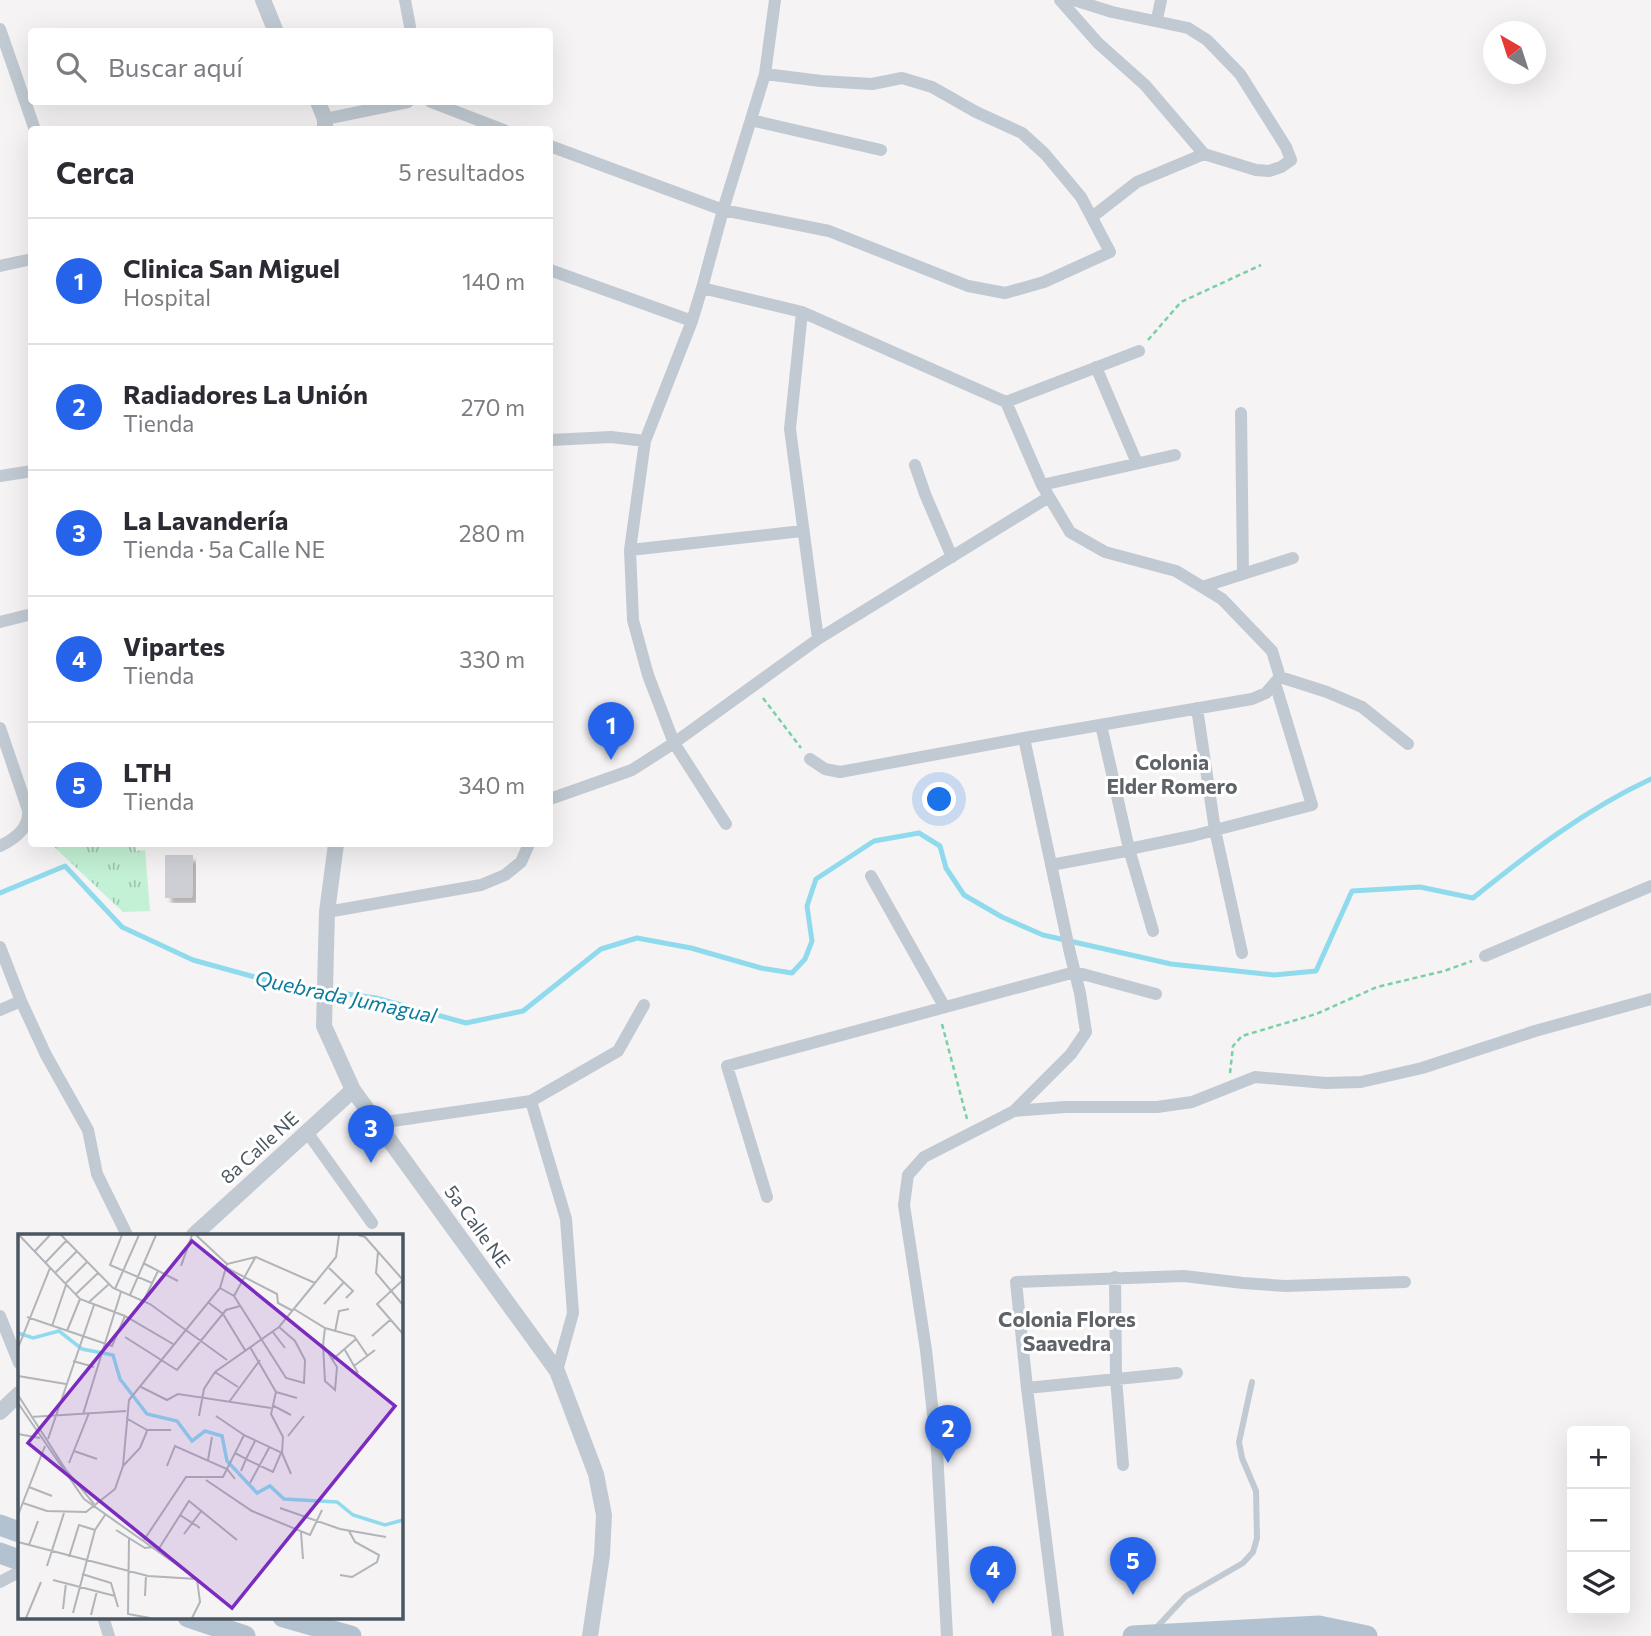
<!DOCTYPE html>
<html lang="es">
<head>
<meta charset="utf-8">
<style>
  body { margin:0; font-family:Commissioner,sans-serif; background:#f7f7f7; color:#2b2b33 }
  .controls { position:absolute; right:21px; bottom:21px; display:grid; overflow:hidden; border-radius:7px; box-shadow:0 7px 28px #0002 }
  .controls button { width:63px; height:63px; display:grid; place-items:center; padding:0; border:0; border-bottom:2px solid #e1e1e2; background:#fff; color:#2b2b33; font:35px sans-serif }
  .compass { position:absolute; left:1483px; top:21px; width:63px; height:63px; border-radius:50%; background:#fff; box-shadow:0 7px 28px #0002; rotate:321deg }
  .you { position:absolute; left:940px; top:800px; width:24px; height:24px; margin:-18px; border:5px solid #fff; border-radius:50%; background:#1a73e8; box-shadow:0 0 0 10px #1a73e833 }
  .badge { display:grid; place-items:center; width:46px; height:46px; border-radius:50%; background:#2563eb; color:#fff; font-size:23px; font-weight:700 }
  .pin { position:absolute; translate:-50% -58px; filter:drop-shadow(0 2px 4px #0008) }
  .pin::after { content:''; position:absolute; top:37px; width:24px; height:21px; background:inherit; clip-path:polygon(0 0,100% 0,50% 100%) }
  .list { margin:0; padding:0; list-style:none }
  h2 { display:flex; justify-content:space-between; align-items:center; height:91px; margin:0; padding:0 28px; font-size:30px }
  h2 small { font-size:23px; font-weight:400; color:#7c7c81 }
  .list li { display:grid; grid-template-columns:46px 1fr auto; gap:21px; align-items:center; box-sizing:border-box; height:126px; padding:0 28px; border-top:2px solid #e1e1e2 }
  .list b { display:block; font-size:26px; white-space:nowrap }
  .list p { margin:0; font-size:23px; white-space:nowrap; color:#7c7c81 }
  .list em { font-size:23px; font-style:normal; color:#7c7c81 }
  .icon { flex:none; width:38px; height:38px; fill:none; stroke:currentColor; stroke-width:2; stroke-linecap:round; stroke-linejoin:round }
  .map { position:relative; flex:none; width:1651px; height:1636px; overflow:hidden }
  .search { position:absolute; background:#fff; box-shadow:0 7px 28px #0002; left:28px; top:28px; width:525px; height:77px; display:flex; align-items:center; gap:18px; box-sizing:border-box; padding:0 24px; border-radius:7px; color:#7c7c81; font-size:26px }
  .panel { position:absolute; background:#fff; box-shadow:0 7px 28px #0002; left:28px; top:126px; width:525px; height:721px; border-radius:7px }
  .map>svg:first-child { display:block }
  .park { fill:url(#park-tufts) }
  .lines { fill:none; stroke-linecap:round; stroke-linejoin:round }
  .stream { stroke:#90daee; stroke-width:5 }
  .building { fill:#cdcfd5; filter:url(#shadow) }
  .path { stroke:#7ad0a6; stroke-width:2.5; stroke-dasharray:5 3.5; stroke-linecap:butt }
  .service { stroke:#c1cad2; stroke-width:6 }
  .minor { stroke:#c1cad2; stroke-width:12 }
  .tertiary { stroke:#c1cad2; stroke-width:16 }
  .primary { stroke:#b3c2d1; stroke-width:21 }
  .labels { text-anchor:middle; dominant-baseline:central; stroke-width:6; stroke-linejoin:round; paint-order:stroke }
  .street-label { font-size:19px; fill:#4a5661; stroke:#fff }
  .neighbourhood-label { font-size:21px; font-weight:bold; fill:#5f6368; stroke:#fff }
  .water-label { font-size:21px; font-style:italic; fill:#0c7c9b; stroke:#fff }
  .inset-river { fill:none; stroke:#90daee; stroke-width:3.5 }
  .inset-road { fill:none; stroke:#b1b4b9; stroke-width:2 }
  .view { fill:#7b2cbf; fill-opacity:0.15; stroke:#7b2cbf; stroke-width:3.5 }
  .inset-edge { fill:none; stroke:#4a5661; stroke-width:3.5 }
</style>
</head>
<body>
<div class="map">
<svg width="1651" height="1636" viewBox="0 0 1651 1636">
  <defs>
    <pattern id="park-tufts" width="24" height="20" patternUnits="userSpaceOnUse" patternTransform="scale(1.75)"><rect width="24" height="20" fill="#c3f1d5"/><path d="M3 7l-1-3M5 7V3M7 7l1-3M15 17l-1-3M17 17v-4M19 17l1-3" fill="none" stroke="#a0c6b0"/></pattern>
    <filter id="shadow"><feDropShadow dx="6" dy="6" stdDeviation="2" flood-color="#0004"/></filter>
  </defs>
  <rect width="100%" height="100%" fill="#f5f3f3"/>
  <path class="park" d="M51,844H135L136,851L145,850L150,911L123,912Z"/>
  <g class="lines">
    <path class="stream" d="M0,893L65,866L122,927L193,960L287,986L376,998L466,1023L523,1011L601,949L637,938L691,948L761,968L792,973L805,959L812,941L807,906L816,879L874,841L919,833L940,846L946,868L964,895L1002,917L1043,935L1171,964L1274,975L1316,971L1352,891L1420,887L1473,898C1529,853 1586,809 1651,779"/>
  </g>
  <path class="building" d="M165,855H193L192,898H165Z"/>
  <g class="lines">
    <path class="path" d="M1148,340L1181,302L1261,265
      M763,698L801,748
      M942,1024L967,1119
      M1230,1073L1233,1046L1242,1036L1316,1014L1377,987L1444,971L1472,961"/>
    <path class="service" d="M1156,1628L1186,1596L1243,1563L1253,1552L1257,1538L1256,1491L1242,1458L1239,1442L1252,1382"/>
    <path class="minor" d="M405,0L411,32
      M1060,0L1098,43L1145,85L1204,154L1256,170L1269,171L1281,167L1291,160L1286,147L1240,74L1207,40L1188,28L1112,12L1074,0
      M1157,19L1161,0
      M0,29L35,130
      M431,102L504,130
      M325,119L408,102
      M751,120L881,150
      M550,146L723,210L829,231L968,286L1005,293L1044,282L1110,252L1081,197L1045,154L1022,133L976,112L932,87L902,78L872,84L821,81L765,74
      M1092,217L1137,182L1204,154
      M0,266L32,259
      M550,270L692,321
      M702,288L802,312L1006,402L1139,351
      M802,312L790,429L818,639
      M1096,367L1137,463
      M1241,413L1243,573
      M550,440L611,437L645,441
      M915,465L925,494L952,557
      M0,476L32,471
      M1042,485L1175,455
      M630,550L802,531
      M1202,587L1293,558
      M0,622L32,614
      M1280,677L1327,692L1362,707L1408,744
      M1197,708L1215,830L1242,953
      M0,728L28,810C30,828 15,839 0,846
      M810,759L825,769L840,772L1024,738
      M550,799L632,770L674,743L818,639L1049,497
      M726,824L674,743L648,675L633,620L630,550L645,441L692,321L702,288L723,210L765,74L775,0
      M1051,865L1126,851L1129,849L1101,725
      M871,876L944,1006
      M327,912L481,885L505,875L521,862L529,844
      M1153,931L1129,849L1192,836L1312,805L1275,683
      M0,947L21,1001L46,1055L88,1130L97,1174L127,1235
      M1485,956L1651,886
      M0,1010L21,1001
      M531,1101L566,1219L573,1313L557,1371
      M1014,1111L1065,1107H1157L1192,1102L1255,1077L1326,1083L1361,1082L1422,1068L1535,1031L1651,999
      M379,1123L531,1101L618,1051L644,1005
      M307,1132L372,1223
      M767,1197L727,1066L1075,972L1156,994
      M1115,1277L1116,1378L1123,1465
      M0,1316L19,1363
      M1027,1388L1177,1373
      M0,1582L19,1572
      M103,1617L109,1636
      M947,1636L937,1451L926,1350L904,1205L908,1175L924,1157L1014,1111L1071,1054L1086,1032L1080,993L1070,953L1024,738L1252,699L1266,693L1280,677L1272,651L1222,599L1176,571L1105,552L1070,532L1042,485L1006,402
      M1058,1636L1027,1388L1016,1282L1184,1276L1243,1283L1285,1286L1405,1282"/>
    <path class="tertiary" d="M263,0L276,32
      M318,102L325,119V130
      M336,844L327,912L324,1026L353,1090L557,1371L596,1474L604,1515L602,1555L590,1636
      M194,1235L353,1090
      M0,1412L19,1394"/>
    <path class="primary" d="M0,1525L19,1532
      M0,1553L19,1560
      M188,1617L245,1636
      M283,1617L351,1636
      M1133,1636L1319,1626L1367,1636"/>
  </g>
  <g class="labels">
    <g class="street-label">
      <text transform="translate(259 1147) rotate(-42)">8a Calle NE</text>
      <text transform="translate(478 1226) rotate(54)">5a Calle NE</text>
    </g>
    <g class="neighbourhood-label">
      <text x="1172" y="761">Colonia<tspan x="1172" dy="24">Elder Romero</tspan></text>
      <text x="1067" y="1318">Colonia Flores<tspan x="1067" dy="24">Saavedra</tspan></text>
    </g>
    <g class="water-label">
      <text transform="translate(346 996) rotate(12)">Quebrada Jumagual</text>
    </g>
  </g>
  <g transform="translate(18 1234)">
    <rect width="385" height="385" fill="#f5f3f3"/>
    <path class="inset-river" d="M0,99L15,104L41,97L64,115L95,121L102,145L129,180L159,187L174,207L187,197L204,202L209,227L239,259L252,252L266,265L319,268L335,281L367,291L385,286"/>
    <path class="inset-road" d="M1,1L62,65L107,82L155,110M43,1L95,54L132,70L209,126M104,1L92,31L134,49M178,1L209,30M340,1L347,3L385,46L359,70L385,100M17,17L32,1M360,18L358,39L385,71M27,29L48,7M125,29L160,47M163,32L174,1M207,33L259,60L260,69L275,77M311,34L335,57L328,64M37,39L59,17M47,50L69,28M202,54L216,62L268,144L286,149L287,126L277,107L261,93M97,55L121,1M57,61L80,39M112,61L138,1M216,62L237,24M126,66L140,37M70,69L91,50M191,69L205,80L227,116M306,70L326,48M276,75L307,94L336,102L349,121M9,83L94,112L107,82M34,92L48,51M49,97L62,65M254,97L267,114M317,98L321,77L331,75M354,102L372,86M107,103L159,136L208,76L222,72M305,111L319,133L317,156L307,147L305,111L307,94M0,114L32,34M327,116L340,139M315,125L338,105M55,127L76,133M336,132L357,116M197,138L220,153M0,142L48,150M123,153L149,166L160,160L253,174M258,158L279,164M0,161L48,236L76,270M211,168L242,126M0,169L66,265L179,345L182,368L174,384M254,171L273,181M65,180L103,58M181,182L186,155L197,138L261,93L297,49M198,182L226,201M13,183L108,177M108,184L129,196H153M0,200L22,204M270,202L286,182M30,205L76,71M56,217L79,225M217,219L228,225L237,207M264,219L273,240M190,226L194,203M51,229L71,179M105,232L122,214L129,197M149,232L157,212L209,235L217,245M223,237L228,225L255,238L263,219M188,246L234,277L292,301L304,276M232,249L251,214M11,253L34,262M5,269L29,277L68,278L97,255L105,232L111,166L202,54L209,30L238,23L297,49L318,23L321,1M262,274L322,295L368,303M0,281L27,212M162,281L182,294M98,296L127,314L134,313M283,298L285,325M166,300L184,276M111,304L110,380L132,384M126,306L168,243H205L226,201L264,219L265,203L253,180L258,158L232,113M0,308L130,342L179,345M11,311L20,287M140,316L171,267L219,306M51,323L61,291L77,296M29,332L46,279M64,340L93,349L100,373M322,341L334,343L359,328L361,321L337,308L331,297M35,346L97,362M127,362L128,341M45,375L48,349M55,379L77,296L87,281M73,381L79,357M8,384L23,348"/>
    <path class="view" d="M174,7L377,172L214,374L10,209Z"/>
    <rect width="385" height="385" class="inset-edge"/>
  </g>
</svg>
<div class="controls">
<button>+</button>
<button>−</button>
<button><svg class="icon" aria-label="layers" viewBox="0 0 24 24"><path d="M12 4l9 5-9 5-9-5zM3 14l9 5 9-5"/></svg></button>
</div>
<svg class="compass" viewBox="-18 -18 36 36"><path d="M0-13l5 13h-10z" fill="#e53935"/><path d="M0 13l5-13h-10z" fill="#7c7c81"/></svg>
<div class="you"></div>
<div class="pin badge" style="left:611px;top:760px">1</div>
<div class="pin badge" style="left:948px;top:1463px">2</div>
<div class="pin badge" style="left:371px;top:1163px">3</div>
<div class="pin badge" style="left:993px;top:1604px">4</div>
<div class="pin badge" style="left:1133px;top:1595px">5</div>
<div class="search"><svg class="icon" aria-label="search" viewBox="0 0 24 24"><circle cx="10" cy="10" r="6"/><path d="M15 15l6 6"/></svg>Buscar aquí</div>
<section class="panel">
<h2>Cerca<small>5 resultados</small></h2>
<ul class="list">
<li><span class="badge">1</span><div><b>Clinica San Miguel</b><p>Hospital</p></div><em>140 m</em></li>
<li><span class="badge">2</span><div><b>Radiadores La Unión</b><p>Tienda</p></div><em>270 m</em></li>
<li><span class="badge">3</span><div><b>La Lavandería</b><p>Tienda · 5a Calle NE</p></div><em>280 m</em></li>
<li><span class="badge">4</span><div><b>Vipartes</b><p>Tienda</p></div><em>330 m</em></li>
<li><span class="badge">5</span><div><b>LTH</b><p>Tienda</p></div><em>340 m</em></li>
</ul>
</section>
</div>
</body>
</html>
